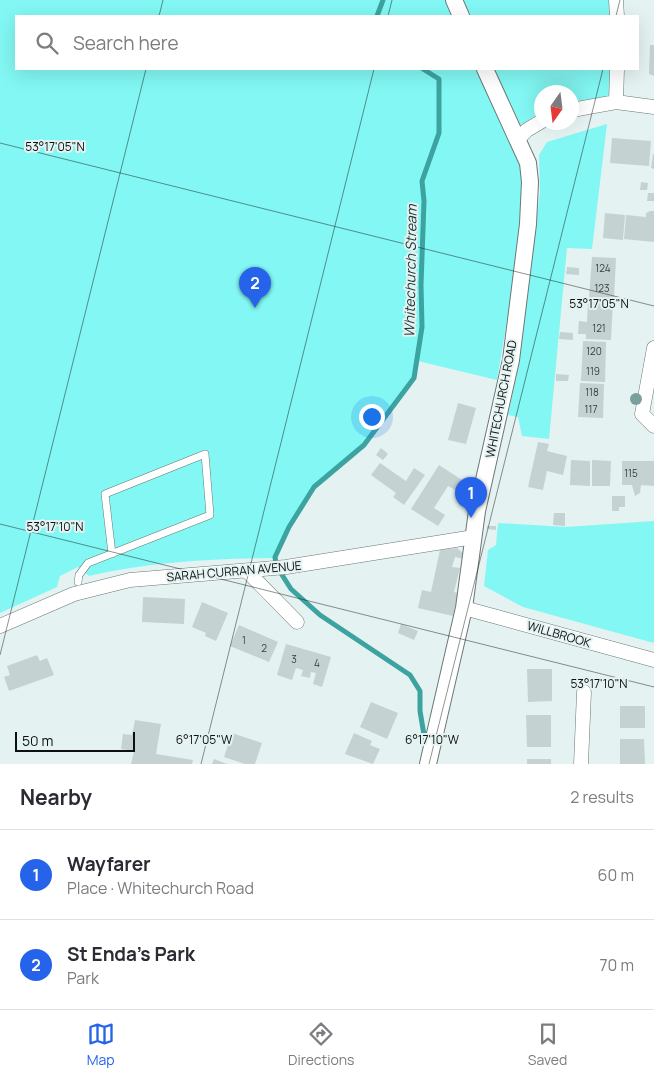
<!DOCTYPE html>
<html lang="en">
<head>
<meta charset="utf-8">
<style>
  body { margin:0; font-family:Manrope,sans-serif; background:#f7f7f7; color:#2b2b33 }
  .compass { position:absolute; left:534px; top:85px; width:45px; height:45px; border-radius:50%; background:#fff; box-shadow:0 5px 20px #0002; rotate:194deg }
  .scale { position:absolute; left:15px; bottom:12px; width:120px; box-sizing:border-box; padding-left:5px; border:2px solid #0c1010; border-top:0; font-size:14px; line-height:18px; white-space:nowrap; color:#0c1010; -webkit-text-stroke:4px #e4f2f1; paint-order:stroke }
  .you { position:absolute; left:371px; top:416px; width:18px; height:18px; margin:-12px; border:4px solid #fff; border-radius:50%; background:#1a73e8; box-shadow:0 0 0 8px #1a73e833 }
  .badge { display:grid; place-items:center; width:32px; height:32px; border-radius:50%; background:#2563eb; color:#fff; font-size:16px; font-weight:700 }
  .pin { position:absolute; translate:-50% -41px; filter:drop-shadow(0 1px 2px #0008) }
  .pin::after { content:''; position:absolute; top:26px; width:18px; height:15px; background:inherit; clip-path:polygon(0 0,100% 0,50% 100%) }
  .list { margin:0; padding:0; list-style:none }
  h2 { display:flex; justify-content:space-between; align-items:center; height:65px; margin:0; padding:0 20px; font-size:21px }
  h2 small { font-size:16px; font-weight:400; color:#7c7c81 }
  .list li { display:grid; grid-template-columns:32px 1fr auto; gap:15px; align-items:center; box-sizing:border-box; height:90px; padding:0 20px; border-top:1px solid #e1e1e2 }
  .list b { display:block; font-size:19px; white-space:nowrap }
  .list p { margin:0; font-size:16px; white-space:nowrap; color:#7c7c81 }
  .list em { font-size:16px; font-style:normal; color:#7c7c81 }
  .icon { flex:none; width:28px; height:28px; fill:none; stroke:currentColor; stroke-width:2; stroke-linecap:round; stroke-linejoin:round }
  .map { position:relative; flex:none; width:654px; height:764px; overflow:hidden }
  .search { position:absolute; background:#fff; box-shadow:0 5px 20px #0002; left:15px; right:15px; top:15px; height:55px; display:flex; align-items:center; gap:12px; box-sizing:border-box; padding:0 18px; border-radius:0px; color:#7c7c81; font-size:19px }
  .sheet { height:245px; background:#fff }
  nav { display:flex; justify-content:space-around; align-items:center; box-sizing:border-box; height:70px; border-top:1px solid #e1e1e2; background:#fff; font-size:14px; color:#7c7c81 }
  nav a { display:grid; justify-items:center; gap:2px }
  nav .on { color:#2563eb }
  .map>svg:first-child { display:block }
  .green { fill:#82f7f3 }
  .lines { fill:none; stroke-linecap:round; stroke-linejoin:round }
  .stream { stroke:#3da3a0; stroke-width:5 }
  .building { fill:#c5d2d2 }
  .service-casing { stroke:#6b7776; stroke-width:8 }
  .minor-casing { stroke:#6b7776; stroke-width:15 }
  .tertiary-casing { stroke:#6b7776; stroke-width:18 }
  .service { stroke:#fff; stroke-width:7 }
  .minor { stroke:#fff; stroke-width:14 }
  .tertiary { stroke:#fff; stroke-width:16 }
  .tree { fill:#7aa09e }
  .ticks { fill:none; stroke:#0c1010; stroke-width:1; stroke-opacity:0.45 }
  .labels { text-anchor:middle; dominant-baseline:central; stroke-width:4; stroke-linejoin:round; paint-order:stroke }
  .number-label { font-size:10px; fill:#3a4040 }
  .street-label { font-size:12px; fill:#0c1010; stroke:#e4f2f1 }
  .water-label { font-size:14px; font-style:italic; fill:#1c3332; stroke:#e4f2f1 }
  .ticks-label { font-size:12px; text-anchor:middle; fill:#0c1010; stroke:#e4f2f1; stroke-width:4; stroke-linejoin:round; paint-order:stroke }
</style>
</head>
<body>
<div class="map">
<svg width="654" height="764" viewBox="0 0 654 764">
  <rect width="100%" height="100%" fill="#e4f2f1"/>
  <path class="green" d="M0,0H447L454,16H16V69H478L519,155L523,174L518,255L497,380L418,361L414,378L364,445L312,486L288,525L274,556L275,561L271,558C209,559 149,562 89,576L78,567L60,576L57,587L0,613Z
    M463,0H610V16H469Z
    M492,69H610V94L605,97L572,102V92H542L541,112L521,125L513,116Z
    M607,124L592,249L567,248L549,439L522,436L518,417L508,415L519,364L536,223L540,192L539,155L547,142Z
    M654,521V643L523,607L484,586L488,550L496,545L498,523L566,527Z"/>
  <g class="lines">
    <path class="stream" d="M377,16L383,0
      M423,69L439,79V133L422,181L424,201L421,285L422,327L414,378L364,445L314,487L289,527L275,557L277,567L291,589L320,615L410,675L420,691V711L426,747"/>
  </g>
  <path class="building" d="M650,45H654V76L649,74Z
    M612,138L651,141L649,166L610,163Z
    M653,154H654V169L651,168Z
    M641,182L648,183L647,190H640Z
    M648,193H654V201H647Z
    M650,211H654V242L624,239L626,215L646,217V213Z
    M605,213L625,215L623,240L603,238Z
    M592,257L616,258L614,299L589,298Z
    M567,267L579,268V275L566,274Z
    M588,300L613,301L611,340L586,339V334H578L579,321L587,322Z
    M568,303H576L575,308H568Z
    M560,332L573,333V340L559,339Z
    M583,341L606,342L605,382L581,381Z
    M556,374L569,375L568,381H556Z
    M580,383L604,384L603,418L578,417Z
    M458,403L476,408L466,444L448,440Z
    M538,442L549,444L547,451L567,456L563,475L547,471L543,490L528,487Z
    M381,448L388,454L383,460L376,455Z
    M571,460L590,461V486L570,485Z
    M592,460L611,461L610,486H592Z
    M622,461H654V486L641,485L640,493L635,496L632,485H622Z
    M380,463L406,481L414,468L425,475L404,505L393,497L396,493L371,475Z
    M439,465L465,482L459,492L448,486L434,508L445,515L438,526L411,509Z
    M612,496H625V507H619V511H612Z
    M554,513H565V526L553,525Z
    M487,526H496V530L487,529Z
    M457,548L464,554L463,559L455,557L452,567L460,568L454,592L458,593L453,616L418,608L422,590L431,592L440,550Z
    M143,597L185,599L184,624L142,622Z
    M202,602L228,613L216,641L205,636L206,633L192,627Z
    M401,624L418,631L414,640L398,633Z
    M239,625L278,642L269,662L230,646Z
    M286,644L331,657L322,687L313,684L316,673L311,672L310,678L301,676L303,670L296,668L292,680L277,675Z
    M37,655L40,661L47,658L54,675L9,691L4,677L10,675L7,666Z
    M527,669H552V701L528,702Z
    M371,702L398,713L387,739L360,727Z
    M620,706H645V728H620Z
    M526,715H551V747H527Z
    M135,720L161,724L156,754L193,760L192,764H131L134,751L121,749L123,734L132,735Z
    M232,733L262,743L255,764H245L224,757Z
    M354,733L372,741L370,745L380,749L373,764L345,754Z
    M620,739H644L645,764H620Z
    M214,759L227,764H212Z
    M527,759H551V764H527Z"/>
  <g class="lines">
    <g class="service-casing">
      <path id="service" d="M78,582L79,575L88,563L210,515L205,454L105,494L112,554"/>
    </g>
    <g class="minor-casing">
      <path id="minor" d="M616,0L617,16
        M616,102L617,69
        M572,110L616,102L654,107
        M518,139L527,130L542,121
        M654,348L642,414L654,426
        M247,571L297,622
        M464,608L654,660
        M0,626L74,594L130,580L286,567L474,537
        M581,764L584,692"/>
    </g>
    <g class="tertiary-casing">
      <path id="tertiary" d="M454,0L461,16
        M428,764L464,608L477,511L511,360L528,224L530,182L528,163L485,69"/>
    </g>
    <use href="#service" class="service"/>
    <use href="#minor" class="minor"/>
    <use href="#tertiary" class="tertiary"/>
  </g>
  <circle class="tree" cx="636" cy="399" r="6"/>
  <path class="ticks" d="M159,16L163,0M388,16L392,0M616,16L620,0M0,143L654,306M0,524L654,687M0,655L146,69M201,764L374,69M429,764L603,69"/>
  <g class="labels">
    <g class="number-label">
      <text x="603" y="268">124</text>
      <text x="602" y="288">123</text>
      <text x="599" y="328">121</text>
      <text x="594" y="351">120</text>
      <text x="593" y="371">119</text>
      <text x="592" y="392">118</text>
      <text x="591" y="409">117</text>
      <text x="631" y="473">115</text>
      <text x="244" y="640">1</text>
      <text x="264" y="648">2</text>
      <text x="294" y="659">3</text>
      <text x="317" y="663">4</text>
    </g>
    <g class="street-label">
      <text transform="translate(501 399) rotate(-79)">WHITECHURCH ROAD</text>
      <text transform="translate(234 571) rotate(-5)">SARAH CURRAN AVENUE</text>
      <text transform="translate(559 634) rotate(16)">WILLBROOK</text>
    </g>
    <g class="water-label">
      <text transform="translate(410 271) rotate(-89)">Whitechurch Stream</text>
    </g>
  </g>
  <g class="ticks-label">
    <text x="55" y="151">53°17'05"N</text>
    <text x="599" y="308">53°17'05"N</text>
    <text x="55" y="531">53°17'10"N</text>
    <text x="599" y="688">53°17'10"N</text>
    <text x="204" y="744">6°17'05"W</text>
    <text x="432" y="744">6°17'10"W</text>
  </g>
</svg>
<svg class="compass" viewBox="-18 -18 36 36"><path d="M0-13l5 13h-10z" fill="#e53935"/><path d="M0 13l5-13h-10z" fill="#7c7c81"/></svg>
<div class="scale">50 m</div>
<div class="you"></div>
<div class="pin badge" style="left:471px;top:518px">1</div>
<div class="pin badge" style="left:255px;top:308px">2</div>
<div class="search"><svg class="icon" aria-label="search" viewBox="0 0 24 24"><circle cx="10" cy="10" r="6"/><path d="M15 15l6 6"/></svg>Search here</div>
</div>
<section class="sheet">
<h2>Nearby<small>2 results</small></h2>
<ul class="list">
<li><span class="badge">1</span><div><b>Wayfarer</b><p>Place · Whitechurch Road</p></div><em>60 m</em></li>
<li><span class="badge">2</span><div><b>St Enda's Park</b><p>Park</p></div><em>70 m</em></li>
</ul>
</section>
<nav>
<a class="on"><svg class="icon" aria-label="map" viewBox="0 0 24 24"><path d="M3 6l6-2 6 2 6-2v14l-6 2-6-2-6 2zM9 4v14M15 6v14"/></svg>Map</a>
<a><svg class="icon" aria-label="directions" viewBox="0 0 24 24"><path d="M12 3l9 9-9 9-9-9zM9 14v-3h6M13 9l2 2-2 2"/></svg>Directions</a>
<a><svg class="icon" aria-label="saved" viewBox="0 0 24 24"><path d="M7 4h10v16l-5-4-5 4z"/></svg>Saved</a>
</nav>
</body>
</html>
